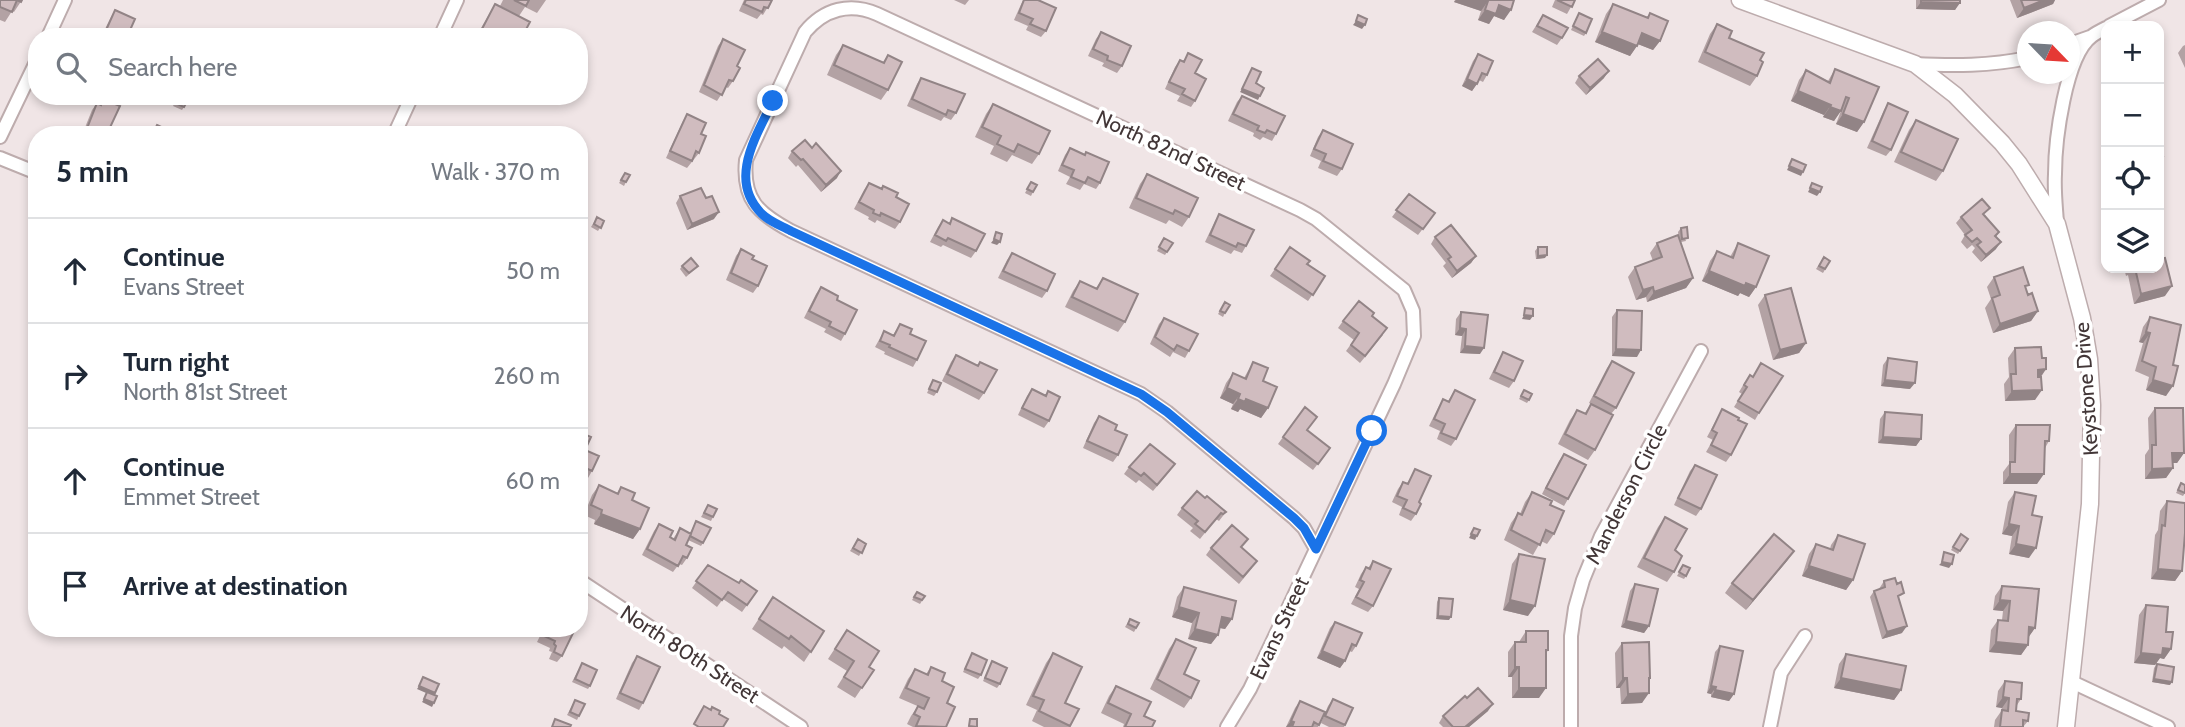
<!DOCTYPE html>
<html lang="en">
<head>
<meta charset="utf-8">
<style>
  body { margin:0; font-family:Cabin,sans-serif; background:#f6f6f7; color:#1f2937 }
  .controls { position:absolute; right:21px; top:21px; display:grid; overflow:hidden; border-radius:14px; box-shadow:0 4px 10px #0003 }
  .controls button { width:63px; height:63px; display:grid; place-items:center; padding:0; border:0; border-bottom:2px solid #e0e1e3; background:#fff; color:#1f2937; font:35px sans-serif }
  .compass { position:absolute; left:2017px; top:21px; width:63px; height:63px; border-radius:50%; background:#fff; box-shadow:0 4px 10px #0003; rotate:115deg }
  .stop { position:absolute; width:21px; height:21px; margin:-16px; border:5px solid #1a73e8; border-radius:50%; background:#fff }
  .stop.end { background:#1a73e8; border-color:#fff; box-shadow:0 2px 7px #0008 }
  .list { margin:0; padding:0; list-style:none }
  h2 { display:flex; justify-content:space-between; align-items:center; height:91px; margin:0; padding:0 28px; font-size:30px }
  h2 small { font-size:23px; font-weight:400; color:#747a83 }
  .list li { display:grid; grid-template-columns:46px 1fr auto; gap:21px; align-items:center; box-sizing:border-box; height:105px; padding:0 28px; border-top:2px solid #e0e1e3 }
  .list b { display:block; font-size:26px; white-space:nowrap }
  .list p { margin:0; font-size:23px; white-space:nowrap; color:#747a83 }
  .list em { font-size:23px; font-style:normal; color:#747a83 }
  .icon { flex:none; width:38px; height:38px; fill:none; stroke:currentColor; stroke-width:2; stroke-linecap:round; stroke-linejoin:round }
  .map { position:relative; flex:none; width:2185px; height:727px; overflow:hidden }
  .search { position:absolute; background:#fff; box-shadow:0 4px 10px #0003; left:28px; top:28px; width:560px; height:77px; display:flex; align-items:center; gap:18px; box-sizing:border-box; padding:0 24px; border-radius:28px; color:#747a83; font-size:26px }
  .panel { position:absolute; background:#fff; box-shadow:0 4px 10px #0003; left:28px; top:126px; width:560px; height:511px; border-radius:28px }
  .map>svg:first-child { display:block }
  .lines { fill:none; stroke-linecap:round; stroke-linejoin:round }
  .minor-casing { stroke:#bdacad; stroke-width:16 }
  .tertiary-casing { stroke:#bdacad; stroke-width:19 }
  .minor { stroke:#fff; stroke-width:12 }
  .tertiary { stroke:#fff; stroke-width:16 }
  .wall { fill:#b3a2a4 }
  .shaded-wall { fill:#928486 }
  .building { fill:#d0bcbf; stroke:#928486; stroke-width:2 }
  .route { stroke:#1a73e8; stroke-width:9 }
  .labels { text-anchor:middle; dominant-baseline:central; stroke-width:7; stroke-linejoin:round; paint-order:stroke }
  .street-label { font-size:21px; fill:#423637; stroke:#fff }
</style>
</head>
<body>
<div class="map">
<svg width="2185" height="727" viewBox="0 0 2185 727">
  <rect width="100%" height="100%" fill="#f0e5e6"/>
  <g class="lines">
    <g class="minor-casing">
      <path id="minor" d="M2109,26L2159,0
        M48,37L65,0
        M440,37L457,0
        M2070,44L2090,37
        M1915,64C1954,66 1989,66 2028,58
        M394,135L412,96
        M0,137L37,60
        M0,158L37,173
        M2057,223C2056,207 2054,191 2055,174C2055,142 2065,56 2092,36C2096,33 2102,30 2106,28
        M579,580L801,727
        M2072,682L2168,727
        M1227,727L1250,689L1394,384L1414,336L1413,311L1404,290L1316,219L1300,210L877,14C850,2 824,9 805,32L746,160C742,200 759,214 791,231L1141,394L1167,412L1294,518L1304,528L1316,549
        M1571,727V636L1575,608L1583,580L1601,536L1701,351
        M1770,727L1781,673L1805,636"/>
    </g>
    <g class="tertiary-casing">
      <path id="tertiary" d="M1740,0L1915,64L1955,95L2002,143L2019,164L2057,224L2082,318L2089,359L2092,405L2090,504L2066,727"/>
    </g>
    <use href="#minor" class="minor"/>
    <use href="#tertiary" class="tertiary"/>
  </g>
  <path class="wall" d="M0,0H22L14,12L12,11L5,22L0,20Z
    M503,0H546L537,13L525,7L519,16L500,6Z
    M744,0H772L763,15L761,14L757,19L739,11Z
    M954,0H969L965,5Z
    M1023,0H1038L1046,31L1041,37L1026,30L1028,26L1014,20Z
    M1455,0H1514L1504,20L1494,16L1489,24L1478,20L1481,11L1454,2Z
    M1555,0H1575L1567,14L1552,7Z
    M1916,0H1960L1955,10L1916,9Z
    M2010,0H2055L2053,4L2017,18Z
    M495,4L522,37H479L477,35Z
    M1613,4L1647,17L1650,13L1660,41L1653,50L1638,44L1630,56L1595,42L1606,14Z
    M115,10L127,37H101L111,17Z
    M1579,13L1586,33L1584,36L1571,30Z
    M1543,15L1562,38L1557,45L1532,32Z
    M1717,24L1729,38L1760,60L1757,76L1750,86L1698,62L1710,34Z
    M1101,32L1122,66L1117,73L1102,66L1104,63L1088,56L1096,39Z
    M723,39L737,66L733,81L728,88L726,87L717,101L699,92L718,46Z
    M843,45L883,62L888,55V90L881,100L827,75L836,55Z
    M2185,45V68L2178,53L2183,46Z
    M1188,53L1195,73V101L1191,107L1177,101L1180,96L1165,89L1175,67L1180,60L1183,62Z
    M1478,54L1487,75L1483,82L1479,80L1472,91L1462,86L1473,61Z
    M1835,69L1864,122L1857,132L1836,124L1842,108L1834,121L1823,117L1824,115L1791,101L1799,80L1806,70L1828,81Z
    M1579,76L1604,78L1586,95L1575,83Z
    M921,78L956,113L951,120L944,117L941,121L907,106L917,84Z
    M178,96H185L184,107L182,110L173,106Z
    M1242,96L1276,134L1272,141L1263,137L1260,140L1253,136L1254,133L1228,121L1237,102Z
    M103,99L107,134L82,135L92,110L97,103L99,104Z
    M1888,103L1891,150L1886,156L1867,148L1884,110Z
    M993,104L1039,154L1032,164L1012,155L1007,162L990,154L994,146L975,137L986,114Z
    M687,114L701,134L699,153L687,168L666,158L683,121Z
    M1916,120L1943,171L1936,181L1894,162L1909,130Z
    M1323,130L1342,169L1337,176L1318,168L1321,161L1310,156L1318,137Z
    M1070,148L1100,183L1096,189L1084,184L1080,190L1066,184L1070,177L1058,171L1065,155Z
    M792,151L837,178L821,192L798,165L796,167L788,158Z
    M625,173L626,182L624,186L619,183Z
    M1147,174L1189,217L1182,227L1169,220L1166,224L1129,208L1140,184Z
    M1031,182L1033,192L1031,196L1025,193Z
    M869,183L881,189L883,186L896,197L900,222L895,229L877,220L875,223L868,219L869,217L854,209L864,190Z
    M1409,194L1435,213L1418,235L1392,217Z
    M680,196L714,219L687,230L676,203Z
    M1219,214L1246,246L1242,253L1234,250L1231,254L1205,242L1215,221Z
    M1985,215L1999,232L1996,237V249L1981,262L1972,252L1975,248L1972,245L1967,249L1961,242L1965,235L1956,223L1961,217Z
    M597,217L604,221L598,231L591,227Z
    M952,218L976,251L971,258L943,245L941,247L930,242L938,227L943,220L949,223Z
    M1681,228L1686,241L1681,242L1693,278L1686,288L1647,302L1646,297L1636,300L1628,277L1635,267L1653,261L1650,253L1657,243L1679,238L1678,232Z
    M1435,237L1476,256L1471,263L1452,278L1443,266L1446,263L1431,244Z
    M1164,238L1167,252L1165,255L1157,251Z
    M1738,243L1756,287L1749,297L1740,293L1738,296L1702,281L1710,261L1717,251L1730,257Z
    M1290,247L1307,264L1325,276L1308,301L1270,276Z
    M1538,247L1545,258L1536,259L1535,251Z
    M741,249L752,259L758,286L753,293L726,280L736,256Z
    M1012,253L1047,291L1042,298L998,278L1007,260Z
    M1824,257L1830,261L1823,273L1816,269Z
    M682,266L695,269L686,277L680,269Z
    M2124,268H2159L2165,296L2134,304L2128,275L2126,276Z
    M1994,277L2026,289L2028,295L2038,311L2031,321L1993,333L1985,308L1991,299L1987,287Z
    M1103,278L1125,322L1118,332L1065,307L1073,291L1080,281L1096,288Z
    M821,287L837,300L845,334L841,341L824,332L826,329L804,318L816,294Z
    M1765,295L1806,343L1799,353L1773,360L1758,305Z
    M1225,302V313L1223,317L1218,314Z
    M1617,310L1637,357L1612,356V317Z
    M1461,312L1480,354L1460,353L1462,336L1455,335L1456,319Z
    M1372,316L1383,335L1360,363L1346,351L1354,340L1338,328L1343,321Z
    M2150,317L2173,365L2166,396L2146,390L2149,377L2135,371L2143,343L2139,342L2143,327Z
    M1164,318L1189,351L1185,358L1173,352L1170,357L1150,344L1159,324Z
    M900,324L910,334L917,360L913,367L884,354L885,352L875,347L884,331L893,335Z
    M37,348V361L31,358Z
    M2015,348L2042,358L2046,369L2041,377L2035,400L2005,401L2004,384L2009,377L2008,358Z
    M1503,352L1514,381L1509,388L1489,379L1499,359Z
    M956,355L978,366L980,362L984,393L979,400L942,381L951,362Z
    M1888,358L1910,389L1881,386L1883,365Z
    M1612,361L1616,408L1611,414L1595,450L1588,460L1558,444L1570,420L1577,410L1584,414L1591,404L1589,403L1607,368Z
    M1253,362L1263,381L1268,408L1261,418L1240,409L1238,412L1231,409L1233,404L1220,398L1226,383L1233,373L1244,378Z
    M933,380L937,392L934,396L927,393Z
    M1745,382L1759,413L1755,420L1734,407L1742,394L1739,392Z
    M1032,389L1045,395L1048,391L1049,421L1044,428L1018,415L1027,396Z
    M1455,390L1456,439L1451,446L1437,439L1440,431L1429,426L1439,406L1443,399L1448,401Z
    M1524,390L1529,400L1527,403L1519,399Z
    M1305,407L1307,430L1330,448L1313,470L1278,444Z
    M2155,408L2184,453L2177,463H2173V468L2166,478L2145,479V455L2149,449L2148,418Z
    M1722,409L1738,420L1731,455L1726,462L1706,452L1713,440L1707,437Z
    M1885,412L1921,439L1916,446L1878,443L1880,419Z
    M1099,416L1115,430L1118,455L1113,462L1083,448L1094,423Z
    M2016,425L2049,441L2045,448L2037,484H2003V472L2009,464V435Z
    M579,432L592,471L588,478L579,474Z
    M1564,454L1568,499L1564,506L1542,494L1559,461Z
    M1695,465L1701,509L1696,516L1674,505L1690,471Z
    M1129,467L1170,471L1153,491L1139,480L1136,483L1124,474Z
    M1415,469L1419,502L1416,514L1411,521L1399,515L1402,507L1392,502L1398,489L1403,482L1407,484Z
    M2181,483L2185,493L2183,496L2176,493Z
    M599,485L617,493L621,487L632,500L640,529L633,539L594,524L595,520L584,515L592,495Z
    M1532,492L1550,505L1554,534L1547,544L1541,541L1533,555L1504,540L1511,523L1518,513L1520,514L1525,502Z
    M2015,492L2032,515L2029,558L2009,554L2012,536L2002,534L2008,502Z
    M1205,498L1226,512L1219,521L1216,519L1200,539L1190,531L1193,528L1177,515L1182,508Z
    M2167,501L2182,571L2175,581L2151,579L2155,535L2158,530L2160,511Z
    M708,505L713,517L711,521L701,517Z
    M1665,517L1675,550L1674,572L1667,582L1637,567L1658,527Z
    M696,521L703,543L701,546L688,540L686,545L687,558L682,565L679,564L673,572L642,555L654,531L659,524L670,537L673,539L680,528L690,533Z
    M1961,534L1968,539L1958,554L1951,550Z
    M1838,535L1853,580L1846,590L1802,576L1809,554L1816,544L1830,549L1831,545Z
    M858,539L866,544L859,556L850,551Z
    M1211,548H1242L1252,568L1239,584L1206,555Z
    M1794,551L1746,610L1725,593L1732,583Z
    M1519,554L1528,616L1503,610L1512,564Z
    M1373,561V606L1368,612L1351,604L1359,589L1355,587L1361,574L1366,567L1368,568Z
    M708,565L739,583L757,591L742,612L723,599L717,607L692,588Z
    M1683,565L1686,576L1684,579L1677,576Z
    M1884,581L1899,600L1902,633L1882,639L1870,597L1874,591L1879,589Z
    M1635,584L1649,626L1644,633L1621,627L1630,591Z
    M2002,586L2035,628L2028,637V645L2021,655L1989,652L1991,630L1998,620H2002L2003,611L1993,610L1995,596Z
    M1184,587L1232,619L1225,629L1220,628L1218,635L1211,644L1188,639L1192,623L1172,617L1177,597Z
    M915,595L925,596L920,604L912,600Z
    M773,597L824,631L804,662L784,646L782,649L752,629Z
    M1439,598L1449,620L1436,619L1437,602Z
    M2146,605L2166,632L2171,649L2164,659L2160,658L2155,665L2134,663L2139,615Z
    M1130,619L1139,623L1134,632L1125,627Z
    M1335,622L1356,646L1352,652L1349,651L1345,661L1340,668L1317,658L1330,628Z
    M544,628H572L562,656L557,662L549,659L552,652L549,651L550,648L537,642Z
    M847,630L869,667L874,670L855,698L837,687L847,671L828,659Z
    M1526,631L1548,650L1546,654L1539,698H1512V677H1508V652L1515,642H1519Z
    M1176,639L1184,674L1191,698L1184,708L1150,689L1169,649Z
    M1622,643L1650,678L1642,703L1621,704L1620,688H1616L1615,653Z
    M1720,646L1734,694L1729,701L1711,697V694L1707,693L1715,652Z
    M972,653L981,675L978,679L963,672Z
    M1053,653L1070,726V727H1044L1032,721L1037,710L1026,705L1046,663Z
    M1846,654L1901,690L1894,700L1834,688L1839,664Z
    M637,656L643,703L639,710L616,699L632,663Z
    M992,661L1000,684L997,688L983,681Z
    M582,663L590,686L588,689L572,682Z
    M2157,664L2170,685L2152,682L2154,668Z
    M931,667L942,681L947,703L946,727H913L907,724L911,716L918,706L922,708L899,698L908,679L915,669L926,674Z
    M2005,681L2021,699L2017,705L2016,711L2028,721L2023,727H1994L1995,720L2002,710V708L1996,707L1998,691Z
    M1116,686L1144,716L1152,727H1123L1124,724L1101,713L1109,696Z
    M1467,698L1488,711L1469,727H1443L1439,723L1443,716Z
    M1333,699L1345,725L1344,727H1329L1321,723L1328,706Z
    M575,700L579,716L577,720L567,715Z
    M1300,701L1319,725L1318,727H1286L1295,708Z"/>
  <path class="shaded-wall" d="M1456,0H1484L1488,1L1481,11L1454,2Z
    M2044,0H2055L2053,4L2017,18L2024,8Z
    M1921,2L1960,3L1955,10L1916,9Z
    M1499,5L1511,10L1504,20L1494,16L1489,24L1478,20L1485,10Z
    M1356,21L1365,25L1362,29L1353,25Z
    M1602,32L1637,46L1630,56L1595,42Z
    M1642,33L1660,41L1653,50L1635,43Z
    M1609,71L1604,78L1586,95L1590,88Z
    M1467,79L1477,84L1472,91L1462,86Z
    M1242,89L1260,96L1258,100L1240,92Z
    M1798,91L1831,105L1824,115L1791,101Z
    M1830,107L1841,111L1834,121L1823,117Z
    M1843,114L1864,122L1857,132L1836,124Z
    M1789,166L1803,172L1801,176L1787,170Z
    M841,171L837,178L821,192L826,185Z
    M1810,188L1820,192L1817,196L1808,192Z
    M719,212L714,219L687,230L692,224Z
    M994,239L1000,242L997,245L991,243Z
    M2001,242L1996,249L1981,262L1986,255Z
    M1547,255L1545,258L1536,259L1538,256Z
    M1476,256L1471,263L1452,278L1457,271Z
    M1709,271L1746,283L1756,287L1749,297L1740,293L1738,296L1702,281Z
    M1693,278L1686,288L1647,302L1654,292Z
    M2172,286L2165,296L2134,304L2141,294Z
    M1653,287L1646,297L1636,300L1643,290Z
    M2038,311L2031,321L1993,333L2000,324Z
    M1524,315L1533,316L1530,320L1522,319Z
    M1460,328L1466,329L1462,336L1455,335Z
    M2146,332L2150,333L2143,343L2139,342Z
    M1806,343L1799,353L1773,360L1780,350Z
    M1465,346L1484,348L1480,354L1460,353Z
    M1616,349L1641,350L1637,357L1612,356Z
    M2046,369L2039,379L2031,380L2038,370Z
    M1885,380L1915,383L1910,389L1881,386Z
    M2153,380L2173,386L2166,396L2146,390Z
    M1227,388L1240,394L1233,404L1220,398Z
    M2042,390L2035,400L2005,401L2012,391Z
    M1238,399H1246L1268,408L1261,418L1240,409L1238,412L1231,409Z
    M1883,437L1921,439L1916,446L1878,443Z
    M2172,453H2184L2177,463H2165Z
    M2173,468L2166,478L2145,479L2152,469Z
    M2010,474H2044L2037,484H2003Z
    M601,514L640,529L633,539L594,524Z
    M2009,524L2019,526L2012,536L2002,534Z
    M1471,534L1477,536L1475,540L1469,538Z
    M2016,544L2036,548L2029,558L2009,554Z
    M1794,551L1787,561L1746,610L1753,600Z
    M1942,562L1952,564L1949,568L1939,565Z
    M1809,566L1853,580L1846,590L1802,576Z
    M2158,569L2182,571L2175,581L2151,579Z
    M1510,600L1535,606L1528,616L1503,610Z
    M2000,600L2010,601L2003,611L1993,610Z
    M1179,607L1199,613L1192,623L1172,617Z
    M1438,616L1451,617L1449,620L1436,619Z
    M1222,617L1232,619L1225,629L1215,627Z
    M1626,621L1649,626L1644,633L1621,627Z
    M1907,626L1902,633L1882,639L1887,632Z
    M2029,627L2035,628L2028,638Z
    M1195,629L1218,635L1211,644L1188,639Z
    M1996,642L2028,645L2021,655L1989,652Z
    M2163,648L2171,649L2164,659L2160,658L2155,665L2134,663L2141,653Z
    M1322,651L1345,661L1340,668L1317,658Z
    M1515,667H1519L1512,677H1508Z
    M1623,678H1627L1620,688H1616Z
    M1841,678L1901,690L1894,700L1834,688Z
    M2154,679L2172,682L2170,685L2152,682Z
    M419,686L435,693L433,696L417,689Z
    M1711,686L1716,687L1711,694L1707,693Z
    M1519,688H1546L1539,698H1512Z
    M1715,690L1734,694L1729,701L1711,697Z
    M1649,693L1642,703L1621,704L1628,694Z
    M2003,697L2009,698L2002,708L1996,707Z
    M424,699L434,703L432,707L422,702Z
    M1493,704L1488,711L1469,727H1465Z
    M1291,721L1294,722L1291,727H1286Z"/>
  <path class="building" d="M0,0H22L21,2L17,0L12,12L0,7Z
    M514,0H529L526,6Z
    M746,0H772L768,8L764,7L762,12L744,4Z
    M1024,0H1038L1056,8L1046,31L1030,24L1033,19L1019,13Z
    M1484,0H1514L1511,10L1499,5L1496,14L1485,10L1488,1Z
    M1557,0H1575L1572,7Z
    M1921,0H1960V3L1921,2Z
    M2021,0H2044L2024,8Z
    M495,4L530,22L522,37H508L495,30L492,34L482,29Z
    M1613,4L1648,18L1650,13L1668,21L1660,41L1642,33L1637,46L1602,32Z
    M115,10L135,19L127,37H103Z
    M1579,13L1592,19L1586,33L1573,26Z
    M1358,15L1367,19L1365,25L1356,21Z
    M1543,15L1568,28L1562,38L1537,26Z
    M1717,24L1732,31L1729,38L1764,53L1760,60L1763,62L1757,76L1705,52Z
    M1101,32L1131,46L1122,66L1107,60L1108,56L1093,49Z
    M723,39L745,50L737,66L740,68L733,81L729,80L722,95L704,85Z
    M843,45L884,63L888,55L902,62L888,90L834,65Z
    M1188,53L1202,60L1195,73L1206,79L1195,101L1182,94L1185,89L1169,82L1180,60L1184,62Z
    M1478,54L1493,61L1487,75L1482,73L1477,84L1467,79Z
    M1598,59L1609,71L1590,88L1579,76Z
    M1252,68L1261,72L1256,83L1264,88L1260,96L1242,89Z
    M1835,69L1879,87L1864,122L1843,114L1849,98L1846,97L1841,111L1830,107L1831,105L1798,91L1806,70L1830,83Z
    M921,78L965,94L956,113L948,110L946,115L912,99Z
    M178,96H185L189,98L184,107L175,103Z
    M1242,96L1285,116L1276,134L1267,130L1265,133L1257,130L1259,126L1233,114Z
    M103,99L120,106L107,134L100,131L99,135H94L86,131L97,103L101,105Z
    M1888,103L1908,112L1891,150L1872,141Z
    M993,104L1050,131L1039,154L1018,144L1014,152L997,144L1001,136L982,127Z
    M687,114L706,123L701,134L706,136L699,153L696,151L692,161L670,151Z
    M1916,120L1958,139L1943,171L1901,152Z
    M157,125L174,133L173,135H152Z
    M1323,130L1353,144L1342,169L1323,161L1326,154L1314,149Z
    M805,140L812,148L816,143L841,171L826,185L803,159L801,160L792,151Z
    M1070,148L1085,155L1086,152L1109,162L1100,183L1088,177L1085,183L1071,177L1074,170L1062,165Z
    M2159,155L2163,157L2159,165Z
    M1792,159L1806,165L1803,172L1789,166Z
    M625,173L630,175L626,182L621,180Z
    M1147,174L1198,198L1189,217L1175,210L1173,214L1136,198Z
    M1031,182L1037,185L1033,192L1027,189Z
    M869,183L882,189L883,186L898,193L896,197L909,204L900,222L881,213L880,216L873,213L874,210L859,202Z
    M1812,183L1822,187L1820,192L1810,188Z
    M701,188L706,198L712,196L719,212L692,224L680,196Z
    M1409,194L1435,213L1423,229L1396,210Z
    M1982,199L1990,208L1983,214L1999,232L1995,236L2001,242L1986,255L1977,245L1981,242L1977,238L1972,242L1965,235L1972,230L1961,217Z
    M1219,214L1254,230L1246,246L1238,243L1236,247L1210,235Z
    M597,217L604,221L601,228L594,224Z
    M952,218L985,234L976,251L948,238L946,241L935,235L943,220L950,224Z
    M1451,225L1476,256L1457,271L1448,259L1451,257L1435,237Z
    M1687,227L1688,238L1682,239L1681,228Z
    M996,232L1002,234L1000,242L994,239Z
    M1678,235L1693,278L1654,292L1653,287L1643,290L1635,267L1662,257L1657,243Z
    M1164,238L1173,243L1167,252L1159,247Z
    M1738,243L1769,256L1756,287L1746,283L1745,286L1709,271L1717,251L1733,258Z
    M1290,247L1310,261L1307,264L1325,276L1313,295L1275,269Z
    M1538,247H1547V255L1538,256Z
    M741,249L754,256L752,259L767,266L758,286L731,273Z
    M1012,253L1055,274L1047,291L1003,271Z
    M1824,257L1830,261L1825,269L1819,266Z
    M691,258L698,266L689,273L682,266Z
    M2165,258L2172,286L2141,294L2135,268H2159V259Z
    M2023,267L2029,285L2025,286L2028,295L2032,293L2038,311L2000,324L1992,298L2000,295L1994,277Z
    M1103,278L1138,294L1125,322L1072,297L1080,281L1097,289Z
    M821,287L838,296L837,300L857,310L845,334L829,326L831,322L809,311Z
    M1791,288L1806,343L1780,350L1765,295Z
    M1359,301L1374,313L1372,316L1387,328L1365,356L1351,345L1359,333L1343,321Z
    M1225,302L1230,305L1225,313L1220,311Z
    M1525,308L1533,309V316L1524,315Z
    M1617,310L1642,311L1641,350L1616,349Z
    M1461,312L1488,315L1484,348L1465,346L1466,329L1460,328Z
    M2150,317L2181,325L2173,365L2178,366L2173,386L2153,380L2156,367L2142,361L2150,333L2146,332Z
    M1164,318L1198,334L1189,351L1177,345L1174,350L1155,337Z
    M900,324L912,329L910,334L926,341L917,360L889,347L890,345L880,341L884,331L894,336Z
    M2041,347L2042,358H2046V369L2038,370V377H2041L2042,390L2012,391L2011,374H2016L2015,348Z
    M1503,352L1523,361L1514,381L1494,372Z
    M956,355L978,366L980,362L997,370L984,393L947,374Z
    M1888,358L1917,362L1915,383L1885,380Z
    M1612,361L1634,373L1616,408L1594,396Z
    M1253,362L1268,368L1263,381L1277,387L1268,408L1246,399L1245,402L1238,399L1240,394L1227,388L1233,373L1246,379Z
    M1761,363L1783,376L1759,413L1738,401L1747,387L1744,385L1750,375L1753,377Z
    M933,380L941,383L937,392L929,389Z
    M1032,389L1046,396L1048,391L1060,397L1049,421L1022,408Z
    M1455,390L1475,400L1456,439L1441,433L1445,424L1434,419L1443,399L1449,402Z
    M1524,390L1532,394L1529,400L1521,396Z
    M1591,404L1613,415L1595,450L1565,434L1577,410L1586,414Z
    M1305,407L1317,417L1307,430L1330,448L1318,464L1283,437Z
    M2155,408H2183L2184,453H2172L2173,468L2152,469V445H2156Z
    M1722,409L1739,418L1738,420L1747,424L1731,455L1711,445L1717,433L1712,430Z
    M1885,412L1922,415L1921,439L1883,437Z
    M1099,416L1117,425L1115,430L1127,435L1118,455L1087,441Z
    M2016,425H2050L2049,441H2045L2044,474H2010V462H2015Z
    M579,432L591,437L585,450L599,456L592,471L579,465Z
    M1150,444L1175,464L1157,485L1144,473L1141,476L1129,467Z
    M1564,454L1586,465L1568,499L1546,488Z
    M1695,465L1717,475L1701,509L1678,498Z
    M1415,469L1431,476L1419,502L1421,504L1416,514L1403,508L1407,500L1397,496L1403,482L1408,484Z
    M2181,483L2185,485V493L2178,490Z
    M599,485L618,494L621,487L635,493L632,500L649,508L640,529L601,514L602,510L591,505Z
    M1197,491L1205,498L1207,496L1226,512L1223,514L1221,513L1205,532L1195,524L1198,521L1182,508Z
    M1532,492L1552,501L1550,505L1564,511L1554,534L1546,530L1540,545L1511,530L1518,513L1522,515Z
    M2015,492L2036,496L2032,515L2042,517L2036,548L2016,544L2019,526L2009,524Z
    M2167,501L2185,503V533L2182,571L2158,569L2162,525L2165,526Z
    M708,505L717,509L713,517L704,513Z
    M1665,517L1687,529L1675,550L1682,556L1674,572L1644,558Z
    M696,521L711,528L703,543L690,536Z
    M659,524L673,531L670,537L675,540L680,528L691,534L686,545L692,548L687,558L683,556L678,566L647,549Z
    M1232,525L1248,539L1241,547L1257,561L1243,577L1211,548Z
    M1474,528L1480,530L1477,536L1471,534Z
    M1774,534L1794,551L1753,600L1732,583Z
    M1961,534L1968,539L1960,551L1953,547Z
    M1838,535L1865,544L1853,580L1809,566L1816,544L1833,550Z
    M858,539L866,544L862,553L853,548Z
    M1944,552L1954,555L1952,564L1942,562Z
    M1519,554L1545,559L1535,606L1510,600Z
    M1373,561L1391,569L1373,606L1356,597L1364,582L1360,580L1366,567L1370,569Z
    M708,565L739,583L741,580L757,591L747,605L728,592L722,600L696,581Z
    M1683,565L1690,568L1686,576L1679,572Z
    M1895,578L1897,584L1901,582L1904,593L1898,596L1907,626L1887,632L1874,591L1885,587L1884,581Z
    M1635,584L1658,589L1649,626L1626,621Z
    M2002,586L2039,589L2035,628L2029,627L2028,645L1996,642L1998,620L2008,621L2010,601L2000,600Z
    M1184,587L1236,601L1232,619L1222,617L1218,635L1195,629L1199,613L1179,607Z
    M917,592L925,596L922,600L914,597Z
    M773,597L824,631L811,652L791,636L789,639L759,619Z
    M1439,598L1453,599L1451,617L1438,616Z
    M2146,605L2168,607L2166,632H2173L2171,649L2163,648L2162,655L2141,653Z
    M1130,619L1139,623L1136,628L1128,624Z
    M1335,622L1362,633L1356,646L1352,644L1345,661L1322,651Z
    M545,628L575,629L562,656L554,652L556,646L554,644L555,641L542,635Z
    M847,630L879,651L869,667L874,670L862,688L844,677L854,661L835,649Z
    M1526,631H1548V650H1546V688H1519V667H1515V642H1526Z
    M1176,639L1196,648L1184,674L1199,681L1191,698L1157,679Z
    M1649,642L1650,678H1649V693L1628,694L1627,678H1623L1622,643Z
    M1720,646L1743,651L1734,694L1715,690L1716,687L1711,686Z
    M972,653L987,660L981,675L965,669Z
    M1053,653L1082,667L1065,703L1079,709L1070,726L1039,711L1044,700L1033,696Z
    M1846,654L1906,666L1901,690L1841,678Z
    M637,656L660,667L643,703L620,693Z
    M992,661L1007,668L1000,684L985,678Z
    M582,663L597,670L590,686L575,679Z
    M2157,664L2174,667L2172,682L2154,679Z
    M931,667L945,673L942,681L954,687L947,703L955,707L946,727L916,726L920,717L914,714L918,706L924,709L929,698L906,688L915,669L928,675Z
    M423,677L439,684L435,693L419,686Z
    M2005,681L2022,683L2021,699H2017L2016,711L2029,713L2028,721L2023,720V727H2000L2002,710L2008,711L2009,698L2003,697Z
    M1116,686L1151,702L1144,716L1155,721L1152,727H1125L1131,714L1108,703Z
    M1478,688L1493,704L1465,727H1453L1443,716L1465,696L1467,698Z
    M427,692L437,696L434,703L424,699Z
    M1333,699L1353,708L1345,725L1325,716Z
    M575,700L585,704L579,716L570,712Z
    M1300,701L1325,712L1319,725L1314,722L1312,727H1292L1294,722L1291,721Z
    M704,706L711,710L712,707L720,711L719,714L728,719L723,727H699L694,724Z
    M555,719L571,725L570,727H552Z
    M970,719H977V727L969,726Z"/>
  <g class="lines">
    <path class="route" d="M773,101C757,135 727,180 762,214C770,222 782,226 791,231L1141,394L1167,412L1294,518L1304,528L1316,549L1372,431"/>
  </g>
  <g class="labels">
    <g class="street-label">
      <text transform="translate(1171 150) rotate(25)">North 82nd Street</text>
      <text transform="translate(2086 389) rotate(-94)">Keystone Drive</text>
      <text transform="translate(1626 494) rotate(-63)">Manderson Circle</text>
      <text transform="translate(1279 628) rotate(-65)">Evans Street</text>
      <text transform="translate(690 654) rotate(33)">North 80th Street</text>
    </g>
  </g>
</svg>
<div class="controls">
<button>+</button>
<button>−</button>
<button><svg class="icon" aria-label="locate" viewBox="0 0 24 24"><circle cx="12" cy="12" r="6"/><path d="M12 2v4M12 18v4M2 12h4M18 12h4"/></svg></button>
<button><svg class="icon" aria-label="layers" viewBox="0 0 24 24"><path d="M12 4l9 5-9 5-9-5zM3 14l9 5 9-5"/></svg></button>
</div>
<svg class="compass" viewBox="-18 -18 36 36"><path d="M0-13l5 13h-10z" fill="#e53935"/><path d="M0 13l5-13h-10z" fill="#747a83"/></svg>
<div class="stop" style="left:1372px;top:431px"></div>
<div class="stop end" style="left:773px;top:101px"></div>
<div class="search"><svg class="icon" aria-label="search" viewBox="0 0 24 24"><circle cx="10" cy="10" r="6"/><path d="M15 15l6 6"/></svg>Search here</div>
<section class="panel">
<h2>5 min<small>Walk · 370 m</small></h2>
<ul class="list">
<li><svg class="icon" aria-label="ahead" viewBox="0 0 24 24"><path d="M12 20V5M6 11l6-6 6 6"/></svg><div><b>Continue</b><p>Evans Street</p></div><em>50 m</em></li>
<li><svg class="icon" aria-label="right" viewBox="0 0 24 24"><path d="M7 20v-9h11M14 6l5 5-5 5"/></svg><div><b>Turn right</b><p>North 81st Street</p></div><em>260 m</em></li>
<li><svg class="icon" aria-label="ahead" viewBox="0 0 24 24"><path d="M12 20V5M6 11l6-6 6 6"/></svg><div><b>Continue</b><p>Emmet Street</p></div><em>60 m</em></li>
<li><svg class="icon" aria-label="arrive" viewBox="0 0 24 24"><path d="M6 21V4h12l-3 4 3 4H6"/></svg><div><b>Arrive at destination</b></div></li>
</ul>
</section>
</div>
</body>
</html>
